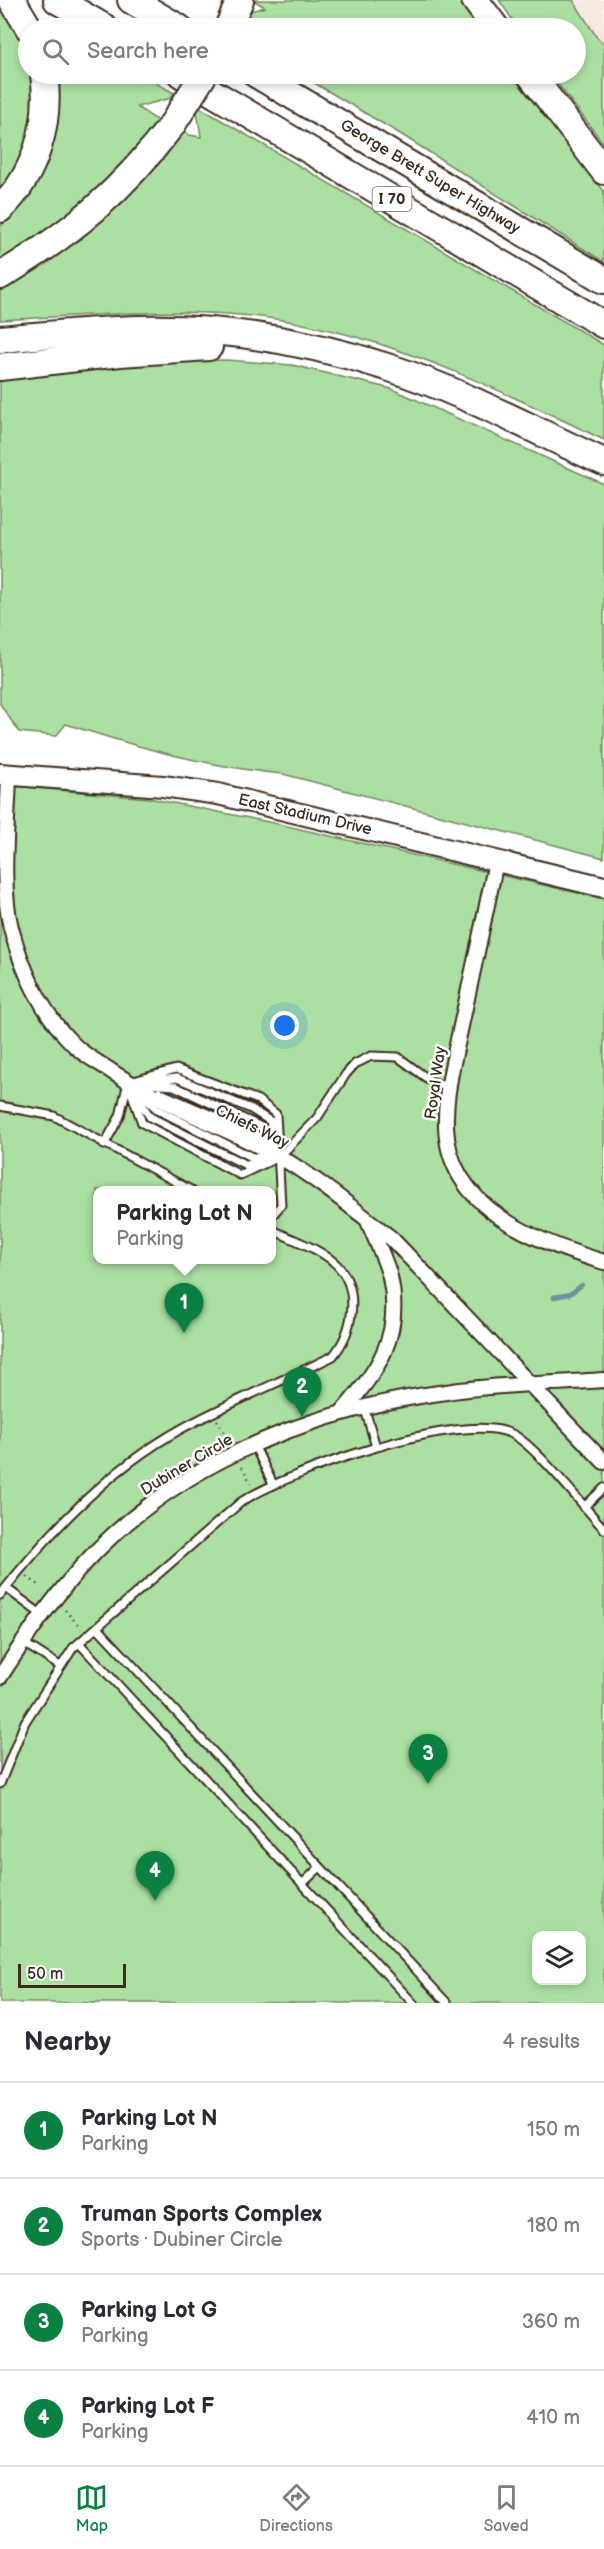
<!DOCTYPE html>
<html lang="en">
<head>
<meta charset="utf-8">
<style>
  body { margin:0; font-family:"Balsamiq Sans",sans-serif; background:#f7f7f7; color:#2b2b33 }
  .controls { position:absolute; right:18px; bottom:18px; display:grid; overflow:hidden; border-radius:12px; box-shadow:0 3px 9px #0003 }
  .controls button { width:54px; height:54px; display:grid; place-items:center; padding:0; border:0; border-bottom:2px solid #e1e1e2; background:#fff; color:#2b2b33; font:30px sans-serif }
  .scale { position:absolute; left:18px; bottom:15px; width:108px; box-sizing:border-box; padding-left:6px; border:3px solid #3b2a1e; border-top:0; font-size:16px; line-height:21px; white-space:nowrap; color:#3b2a1e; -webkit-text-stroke:4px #fff; paint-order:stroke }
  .you { position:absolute; left:285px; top:1026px; width:21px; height:21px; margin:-15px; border:4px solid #fff; border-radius:50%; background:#1a73e8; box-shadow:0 0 0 9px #1a73e833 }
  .badge { display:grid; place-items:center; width:39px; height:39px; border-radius:50%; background:#0b8043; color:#fff; font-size:20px; font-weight:700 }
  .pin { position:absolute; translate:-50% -50px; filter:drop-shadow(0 2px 3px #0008) }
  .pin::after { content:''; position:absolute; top:32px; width:21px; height:18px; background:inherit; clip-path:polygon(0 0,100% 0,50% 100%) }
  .popup { position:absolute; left:93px; top:1186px; width:183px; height:78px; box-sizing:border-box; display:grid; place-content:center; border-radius:12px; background:#fff; filter:drop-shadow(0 2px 4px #0005); font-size:20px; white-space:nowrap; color:#7c7c81 }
  .popup b { font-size:22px; color:#2b2b33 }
  .popup::after { content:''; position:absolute; left:50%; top:100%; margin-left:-12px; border:12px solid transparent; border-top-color:#fff }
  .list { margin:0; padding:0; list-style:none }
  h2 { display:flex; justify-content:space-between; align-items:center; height:78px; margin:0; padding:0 24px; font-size:26px }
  h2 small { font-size:20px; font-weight:400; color:#7c7c81 }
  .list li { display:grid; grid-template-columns:39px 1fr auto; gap:18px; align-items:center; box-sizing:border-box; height:96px; padding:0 24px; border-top:2px solid #e1e1e2 }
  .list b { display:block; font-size:22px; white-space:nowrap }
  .list p { margin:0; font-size:20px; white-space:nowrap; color:#7c7c81 }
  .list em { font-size:20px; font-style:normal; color:#7c7c81 }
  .icon { flex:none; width:33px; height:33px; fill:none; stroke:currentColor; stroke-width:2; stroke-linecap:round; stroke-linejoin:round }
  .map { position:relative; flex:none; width:604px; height:2003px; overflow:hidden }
  .search { position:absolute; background:#fff; box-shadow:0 3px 9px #0003; left:18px; right:18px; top:18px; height:66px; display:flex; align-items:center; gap:15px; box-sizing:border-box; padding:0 21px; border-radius:33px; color:#7c7c81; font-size:22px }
  .sheet { height:462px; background:#fff }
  nav { display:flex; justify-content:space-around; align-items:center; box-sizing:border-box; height:84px; border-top:2px solid #e1e1e2; background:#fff; font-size:16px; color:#7c7c81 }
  nav a { display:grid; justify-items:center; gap:3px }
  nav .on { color:#0b8043 }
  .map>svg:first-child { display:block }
  .built { fill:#f8e9e0 }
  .green { fill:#abe0a2; stroke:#738560; stroke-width:1.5; fill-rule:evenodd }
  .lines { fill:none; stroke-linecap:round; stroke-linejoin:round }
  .stream { stroke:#6d919d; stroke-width:4.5 }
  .service-casing { stroke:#3b2a1e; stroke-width:11 }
  .minor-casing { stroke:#3b2a1e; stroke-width:18 }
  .secondary-casing { stroke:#3b2a1e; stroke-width:24 }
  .motorway-casing { stroke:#3b2a1e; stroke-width:30 }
  .path { stroke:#3b2a1e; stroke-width:2; stroke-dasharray:1.5 4.5; stroke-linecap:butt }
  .service { stroke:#fff; stroke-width:7 }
  .minor { stroke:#fff; stroke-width:14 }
  .secondary { stroke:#fff; stroke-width:20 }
  .motorway { stroke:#fff; stroke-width:26 }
  .motorway-bridge-casing { stroke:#3b2a1e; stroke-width:30; stroke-linecap:butt }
  .motorway-bridge { stroke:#fff; stroke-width:26 }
  .labels { text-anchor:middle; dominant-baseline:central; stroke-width:5; stroke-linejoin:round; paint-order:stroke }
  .shield { fill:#fff; stroke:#766a62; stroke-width:1.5 }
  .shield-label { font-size:15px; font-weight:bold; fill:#3b2a1e }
  .street-label { font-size:16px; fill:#3b2a1e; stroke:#fff }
</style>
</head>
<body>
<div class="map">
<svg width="604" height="2003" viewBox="0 0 604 2003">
  <rect width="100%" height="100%" fill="#fff"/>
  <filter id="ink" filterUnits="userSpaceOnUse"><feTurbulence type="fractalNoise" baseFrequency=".0167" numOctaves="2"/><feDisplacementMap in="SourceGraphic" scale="12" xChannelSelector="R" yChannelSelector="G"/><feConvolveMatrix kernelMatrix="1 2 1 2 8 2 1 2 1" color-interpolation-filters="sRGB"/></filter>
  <g filter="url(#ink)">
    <path class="built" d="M573,0H604V44L596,36Z"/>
    <path class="green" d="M0,0L26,39L28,74H36L38,87L28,150L0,196Z
      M253,0H459L478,28H235L247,12L265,7Z
      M499,0H573L596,36L604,44V144L550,74H576V28H518Z
      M58,74H140L174,93L171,98L137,107L158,121C115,184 62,220 0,262V227C42,187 65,133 58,74Z
      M299,74H511L604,191V262L402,135Z
      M199,107L604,345V440C508,394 413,347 308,325C208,303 102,315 0,320V286L181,125L189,135L201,137L197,111Z
      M226,360L292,365L392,389L604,484V858L283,774C208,767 137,747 66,724L56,736L19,732L0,704V380L154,363Z
      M0,785L148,798L274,823L604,899V2003H0ZM97,1190H271V1260H97ZM536,1936H582V1980H536Z"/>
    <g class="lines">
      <path class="stream" d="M554,1297L570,1294L582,1285"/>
      <g class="service-casing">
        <path id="service" d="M145,1081L177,1078L251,1109L270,1121L275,1140
          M130,1082L176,1069L258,1100L276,1114L281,1205L271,1217
          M128,1083L142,1123L240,1175L279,1157L317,1118L346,1074L355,1064L371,1056L398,1057L432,1082L449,1087
          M149,1084L174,1086L261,1127L277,1152
          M134,1092L150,1117L246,1165L265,1160
          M159,1092L255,1134L267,1145
          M140,1094L158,1110L252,1157H265
          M0,1106L54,1116L191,1190
          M104,1145L120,1116L128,1082
          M364,1406L376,1447
          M254,1445L273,1484
          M584,1507L604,1488
          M6,1588L42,1615
          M0,1595C51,1530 108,1470 181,1429C230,1402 283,1381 333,1356C353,1332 361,1290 337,1265C320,1248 292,1240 271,1229
          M97,1627L447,2003
          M22,1642L60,1666
          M79,1643L413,2003
          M0,1784L25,1722L73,1648L241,1502C288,1472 462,1409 512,1434C536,1446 583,1506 604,1529
          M302,1884L320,1867"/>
      </g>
      <g class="minor-casing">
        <path id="minor" d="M9,775C8,822 0,883 11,928C22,970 42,1013 72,1043C81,1053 94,1060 105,1067C159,1104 221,1125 278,1156C314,1176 359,1213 392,1239L604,1462
          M496,861C485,916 473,971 461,1026C454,1059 445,1092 446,1126C448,1209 537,1242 604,1262
          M343,1411C378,1370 403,1336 390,1277C385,1258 375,1239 368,1221
          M0,1677C33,1626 68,1576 113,1535C204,1452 325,1408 446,1392C498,1384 552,1384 604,1380"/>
      </g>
      <g class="secondary-casing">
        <path id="secondary" d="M0,774L163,786L218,794L604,887"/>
      </g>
      <g class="motorway-casing">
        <path id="motorway" d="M12,0L29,28
          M57,0L105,28
          M131,0L179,28
          M475,0L496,28
          M228,28L240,0
          M181,74L604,325
          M256,74L604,280
          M530,74L604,171
          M0,209C36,175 51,121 44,74
          M0,276C72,233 121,192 172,125
          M0,339C47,335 94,330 141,329C223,327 309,342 387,367C462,391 533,430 604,462
          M0,367L120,353L209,347"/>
      </g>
      <path class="path" d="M217,1420L229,1441
        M242,1467L252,1485
        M27,1577L39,1585
        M65,1610L81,1628"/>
      <use href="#service" class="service"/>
      <use href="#minor" class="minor"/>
      <use href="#secondary" class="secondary"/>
      <use href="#motorway" class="motorway"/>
      <g class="motorway-bridge-casing">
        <path id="motorway-bridge" d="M172,125L204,74"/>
      </g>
      <use href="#motorway-bridge" class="motorway-bridge"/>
    </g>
  </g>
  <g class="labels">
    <rect class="shield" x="372.5" y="187" width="39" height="24" rx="4.5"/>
    <g class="shield-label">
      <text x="392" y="199">I 70</text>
    </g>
    <g class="street-label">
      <text transform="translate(430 177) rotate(31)">George Brett Super Highway</text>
      <text transform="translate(305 815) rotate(13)">East Stadium Drive</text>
      <text transform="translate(436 1083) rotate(-82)">Royal Way</text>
      <text transform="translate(252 1127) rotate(26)">Chiefs Way</text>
      <text transform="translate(187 1465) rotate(-31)">Dubiner Circle</text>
    </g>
  </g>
</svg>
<div class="controls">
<button><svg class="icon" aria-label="layers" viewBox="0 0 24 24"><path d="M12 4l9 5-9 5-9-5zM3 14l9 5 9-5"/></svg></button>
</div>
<div class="scale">50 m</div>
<div class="you"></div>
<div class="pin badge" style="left:184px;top:1333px">1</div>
<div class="popup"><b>Parking Lot N</b>Parking</div>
<div class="pin badge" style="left:302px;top:1417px">2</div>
<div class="pin badge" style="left:428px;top:1784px">3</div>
<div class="pin badge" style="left:155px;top:1901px">4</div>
<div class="search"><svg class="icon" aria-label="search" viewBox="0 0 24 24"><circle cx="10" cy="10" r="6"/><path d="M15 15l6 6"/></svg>Search here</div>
</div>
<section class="sheet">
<h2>Nearby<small>4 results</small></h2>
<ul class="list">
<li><span class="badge">1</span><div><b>Parking Lot N</b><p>Parking</p></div><em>150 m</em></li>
<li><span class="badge">2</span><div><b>Truman Sports Complex</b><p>Sports · Dubiner Circle</p></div><em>180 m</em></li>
<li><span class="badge">3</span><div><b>Parking Lot G</b><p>Parking</p></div><em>360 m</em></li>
<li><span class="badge">4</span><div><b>Parking Lot F</b><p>Parking</p></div><em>410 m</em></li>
</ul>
</section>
<nav>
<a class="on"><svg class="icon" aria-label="map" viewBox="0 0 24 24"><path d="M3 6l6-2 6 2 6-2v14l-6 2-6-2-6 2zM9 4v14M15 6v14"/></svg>Map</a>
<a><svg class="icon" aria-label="directions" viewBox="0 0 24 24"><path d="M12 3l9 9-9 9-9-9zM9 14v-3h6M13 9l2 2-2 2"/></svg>Directions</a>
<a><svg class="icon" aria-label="saved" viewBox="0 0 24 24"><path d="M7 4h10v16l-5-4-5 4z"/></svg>Saved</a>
</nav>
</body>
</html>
